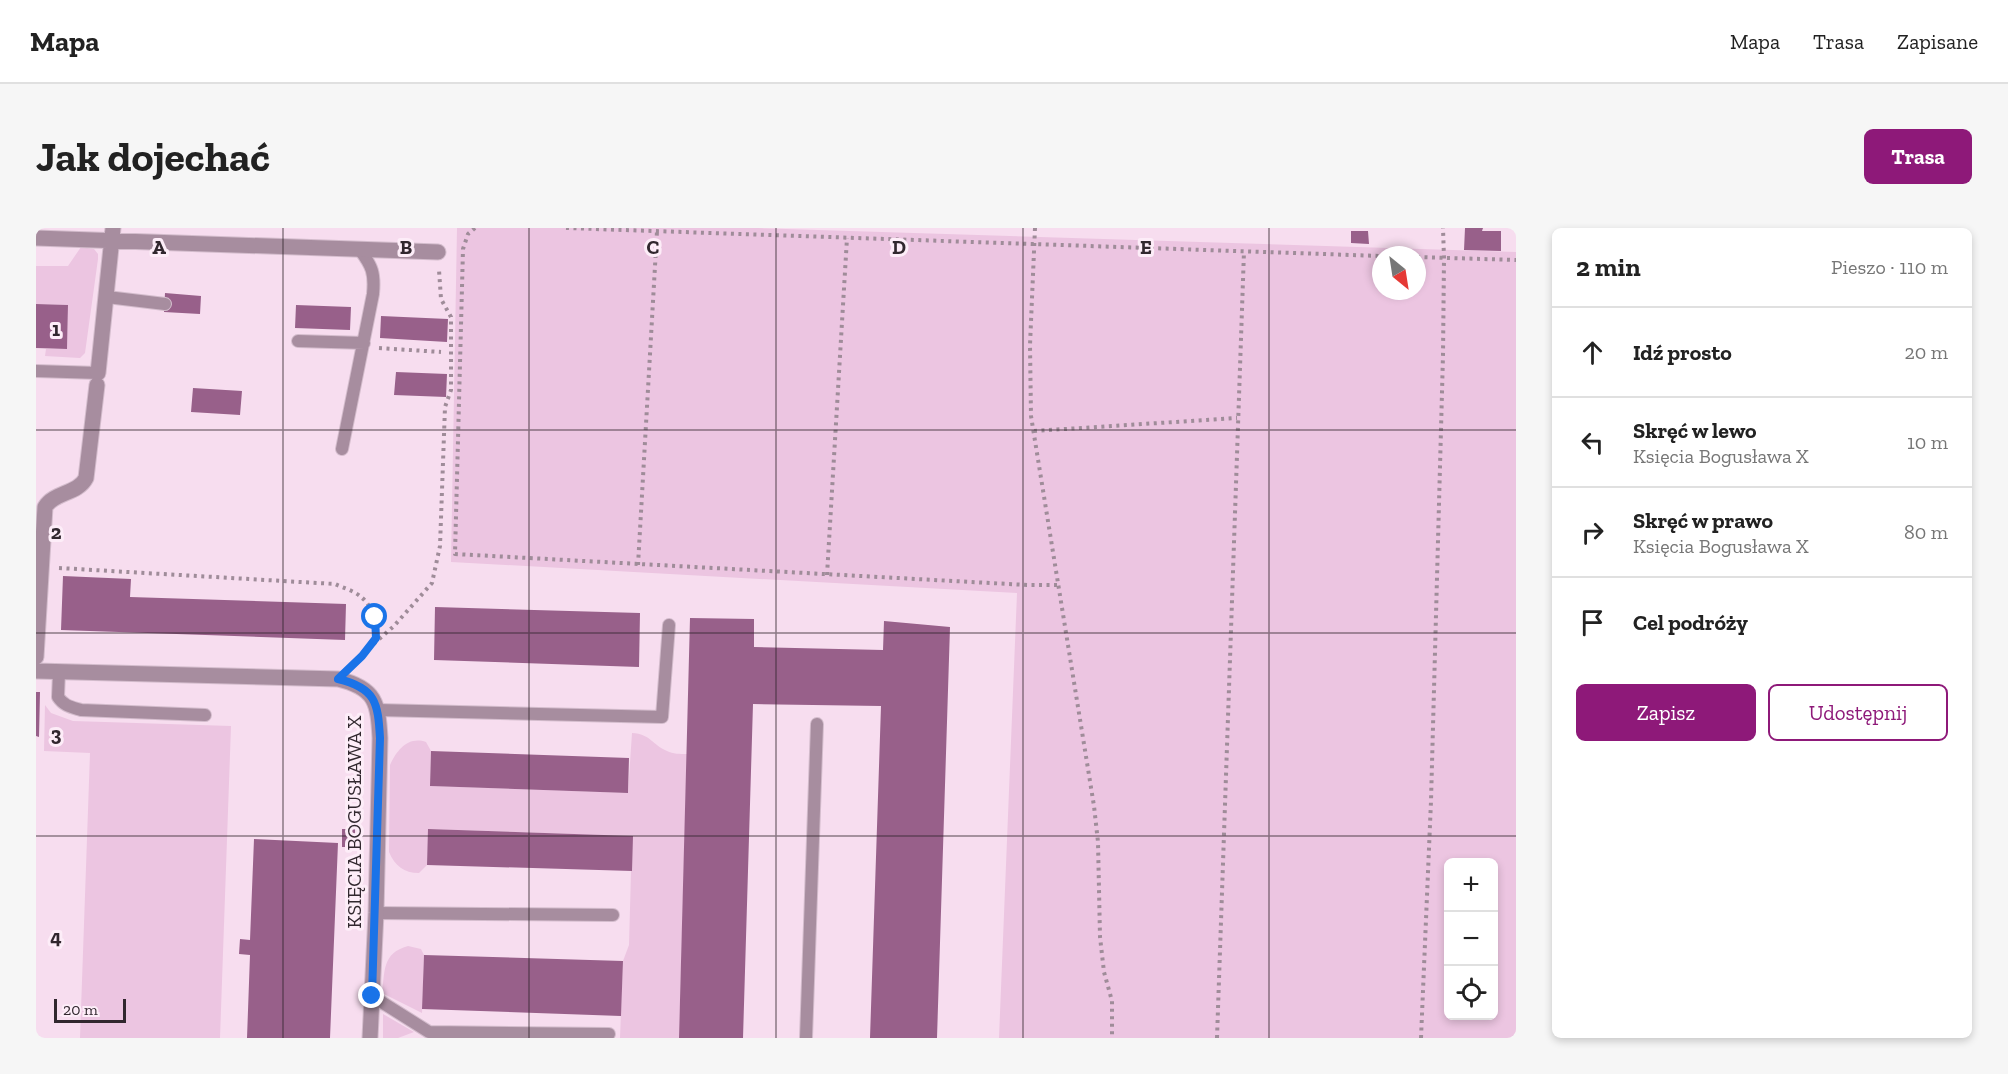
<!DOCTYPE html>
<html lang="pl">
<head>
<meta charset="utf-8">
<style>
  body { margin:0; font-family:"Zilla Slab",serif; background:#f6f6f6; color:#222 }
  .controls { position:absolute; right:18px; bottom:18px; display:grid; overflow:hidden; border-radius:9px; box-shadow:0 3px 9px #0003 }
  .controls button { width:54px; height:54px; display:grid; place-items:center; padding:0; border:0; border-bottom:2px solid #e0e0e0; background:#fff; color:#222; font:30px sans-serif }
  .compass { position:absolute; left:1336px; top:18px; width:54px; height:54px; border-radius:50%; background:#fff; box-shadow:0 3px 9px #0003; rotate:150deg }
  .scale { position:absolute; left:18px; bottom:15px; width:72px; box-sizing:border-box; padding-left:6px; border:3px solid #31272e; border-top:0; font-size:16px; line-height:21px; white-space:nowrap; color:#31272e; -webkit-text-stroke:4px #fdedf8; paint-order:stroke }
  .stop { position:absolute; width:18px; height:18px; margin:-14px; border:4px solid #1a73e8; border-radius:50%; background:#fff }
  .stop.end { background:#1a73e8; border-color:#fff; box-shadow:0 2px 6px #0008 }
  .list { margin:0; padding:0; list-style:none }
  h2 { display:flex; justify-content:space-between; align-items:center; height:78px; margin:0; padding:0 24px; font-size:26px }
  h2 small { font-size:20px; font-weight:400; color:#767676 }
  .list li { display:grid; grid-template-columns:39px 1fr auto; gap:18px; align-items:center; box-sizing:border-box; height:90px; padding:0 24px; border-top:2px solid #e0e0e0 }
  .list b { display:block; font-size:22px; white-space:nowrap }
  .list p { margin:0; font-size:20px; white-space:nowrap; color:#767676 }
  .list em { font-size:20px; font-style:normal; color:#767676 }
  .actions { display:flex; gap:12px; padding:18px 24px }
  .actions a { flex:1; padding:14px 0; border:2px solid #8e1979; border-radius:9px; text-align:center; font-size:21px; color:#8e1979 }
  .actions .main { background:#8e1979; color:#fff }
  .icon { flex:none; width:33px; height:33px; fill:none; stroke:currentColor; stroke-width:2; stroke-linecap:round; stroke-linejoin:round }
  .map { position:relative; flex:none; width:1480px; height:810px; overflow:hidden; border-radius:9px }
  header { display:flex; align-items:center; gap:36px; box-sizing:border-box; height:84px; padding:0 30px; background:#fff; border-bottom:2px solid #e0e0e0 }
  header strong { font-size:28px }
  nav { display:flex; gap:33px; margin-inline-start:auto; font-size:21px }
  .intro { display:flex; align-items:center; justify-content:space-between; box-sizing:border-box; height:144px; padding:0 36px }
  h1 { margin:0; font-size:42px }
  .button { padding:15px 27px; border-radius:9px; background:#8e1979; color:#fff; font-size:21px; font-weight:700 }
  main { display:flex; gap:36px; padding:0 36px }
  aside { flex:1; background:#fff; border-radius:9px; box-shadow:0 3px 9px #0003 }
  .map>svg:first-child { display:block }
  .green { fill:#ecc5e1; fill-rule:evenodd }
  .building { fill:#98608a }
  .lines { fill:none; stroke-linecap:round; stroke-linejoin:round }
  .service-casing { stroke:#d3bccc; stroke-width:14 }
  .minor-casing { stroke:#d3bccc; stroke-width:17 }
  .path { stroke:#9f8c99; stroke-width:4; stroke-dasharray:3 4.5; stroke-linecap:butt }
  .service { stroke:#a78d9f; stroke-width:12 }
  .minor { stroke:#a78d9f; stroke-width:15 }
  .route { stroke:#1a73e8; stroke-width:8 }
  .grid { fill:none; stroke:#31272e; stroke-width:1.5; stroke-opacity:0.55 }
  .labels { text-anchor:middle; dominant-baseline:central; stroke-width:6; stroke-linejoin:round; paint-order:stroke }
  .street-label { font-size:20px; fill:#31272e; stroke:#fdedf8 }
  .grid-label { font-size:20px; text-anchor:middle; font-weight:bold; fill:#31272e; stroke:#fdedf8; stroke-width:6; stroke-linejoin:round; paint-order:stroke }
</style>
</head>
<body>
<header>
<strong>Mapa</strong>
<nav><a>Mapa</a><a>Trasa</a><a>Zapisane</a></nav>
</header>
<div class="intro"><h1>Jak dojechać</h1><a class="button">Trasa</a></div>
<main>
<div class="map">
<svg width="1480" height="810" viewBox="0 0 1480 810">
  <rect width="100%" height="100%" fill="#f7ddef"/>
  <path class="green" d="M421,0H722L1480,24V810H963L981,365L415,334ZM1345,27H1381V63H1345ZM1412,634H1458V788H1412Z
    M45,19L58,21L62,26V31L49,125L44,130L9,128L10,121H31L32,77L0,76V38H32Z
    M9,477L15,485L37,493L195,498L184,810H44L54,525L8,523Z
    M596,505C615,506 616,517 631,523C637,526 644,526 651,526L643,810H584L587,733L593,717L596,608L393,601L391,637L383,645C368,645 359,638 353,624L354,537C361,522 372,508 390,514L395,523L394,558L592,565Z
    M372,718L385,721L388,727L386,785L346,765C349,743 346,725 372,718Z
    M347,786L378,804L362,810H347Z"/>
  <path class="building" d="M1429,0H1447L1446,3H1465V23L1428,22Z
    M1315,3H1332L1333,16L1315,15Z
    M129,65L165,68L164,86L128,84Z
    M0,76L32,77L31,121L0,120Z
    M260,77L315,79L314,102L259,100Z
    M345,88L412,91L411,114L344,110Z
    M360,144L411,146L410,169L358,167Z
    M157,160L206,163L204,187L155,184Z
    M27,348L95,351L94,369L310,376L309,412L25,402Z
    M399,379L604,385L603,439L398,432Z
    M654,390L718,391V419L847,422L848,393L914,399L901,810H834L845,478L717,476L707,810H643Z
    M0,464H4L3,509L0,508Z
    M395,523L593,530L592,565L394,558Z
    M306,601H319V619H306Z
    M392,601L597,608L596,643L391,637Z
    M218,611L302,615L294,810H211L214,727L203,726L204,711L214,712Z
    M388,727L587,733L585,788L386,781Z"/>
  <g class="lines">
    <g class="service-casing">
      <path id="service" d="M71,69L129,76
        M262,113L328,115
        M0,143L62,145
        M306,221L337,66C339,45 336,38 324,22
        M23,444L22,469C28,478 35,479 45,482L169,487
        M342,482L626,489L633,397
        M340,685L577,687
        M336,768L393,804L573,806
        M770,810L781,496"/>
    </g>
    <g class="minor-casing">
      <path id="minor" d="M0,10L402,24
        M62,145L77,0
        M0,429L9,279C18,264 42,266 50,250L61,157
        M0,443L302,451C340,460 342,475 344,510L340,685L334,810"/>
    </g>
    <path class="path" d="M439,0L432,6L427,21L419,326L991,357H1022
      M530,0L1345,28
      M999,0L994,117L995,188L1058,578L1062,614L1064,709L1068,744L1076,773V810
      M1381,29L1480,32
      M343,120L405,124
      M998,203L1201,190
      M602,337L621,3
      M23,340L299,356C307,360 319,363 325,369C337,378 344,400 337,413
      M791,347L811,10
      M332,421L358,398L396,355L404,318L409,179L415,162V89L405,71L403,42
      M318,436L333,419
      M1181,810L1208,23
      M1385,810L1395,573L1407,127L1408,30L1407,0"/>
    <use href="#service" class="service"/>
    <use href="#minor" class="minor"/>
  </g>
  <g class="lines">
    <path class="route" d="M336,768L344,510C342,475 340,460 302,451L326,428L340,410L339,389"/>
  </g>
  <path class="grid" d="M247,0V810M493,0V810M740,0V810M987,0V810M1233,0V810M0,202H1480M0,405H1480M0,608H1480"/>
  <g class="labels">
    <g class="street-label">
      <text transform="translate(318 594) rotate(-90)">KSIĘCIA BOGUSŁAWA X</text>
    </g>
  </g>
  <g class="grid-label">
    <text x="123" y="26">A</text>
    <text x="370" y="26">B</text>
    <text x="617" y="26">C</text>
    <text x="863" y="26">D</text>
    <text x="1110" y="26">E</text>
    <text x="20" y="108">1</text>
    <text x="20" y="311">2</text>
    <text x="20" y="513">3</text>
    <text x="20" y="716">4</text>
  </g>
</svg>
<div class="controls">
<button>+</button>
<button>−</button>
<button><svg class="icon" aria-label="locate" viewBox="0 0 24 24"><circle cx="12" cy="12" r="6"/><path d="M12 2v4M12 18v4M2 12h4M18 12h4"/></svg></button>
</div>
<svg class="compass" viewBox="-18 -18 36 36"><path d="M0-13l5 13h-10z" fill="#e53935"/><path d="M0 13l5-13h-10z" fill="#767676"/></svg>
<div class="scale">20 m</div>
<div class="stop" style="left:339px;top:389px"></div>
<div class="stop end" style="left:336px;top:768px"></div>
</div>
<aside>
<h2>2 min<small>Pieszo · 110 m</small></h2>
<ul class="list">
<li><svg class="icon" aria-label="ahead" viewBox="0 0 24 24"><path d="M12 20V5M6 11l6-6 6 6"/></svg><div><b>Idź prosto</b></div><em>20 m</em></li>
<li><svg class="icon" aria-label="left" viewBox="0 0 24 24"><path d="M17 20v-9H6M10 6l-5 5 5 5"/></svg><div><b>Skręć w lewo</b><p>Księcia Bogusława X</p></div><em>10 m</em></li>
<li><svg class="icon" aria-label="right" viewBox="0 0 24 24"><path d="M7 20v-9h11M14 6l5 5-5 5"/></svg><div><b>Skręć w prawo</b><p>Księcia Bogusława X</p></div><em>80 m</em></li>
<li><svg class="icon" aria-label="arrive" viewBox="0 0 24 24"><path d="M6 21V4h12l-3 4 3 4H6"/></svg><div><b>Cel podróży</b></div></li>
</ul>
<div class="actions"><a class="main">Zapisz</a><a>Udostępnij</a></div>
</aside>
</main>
</body>
</html>
